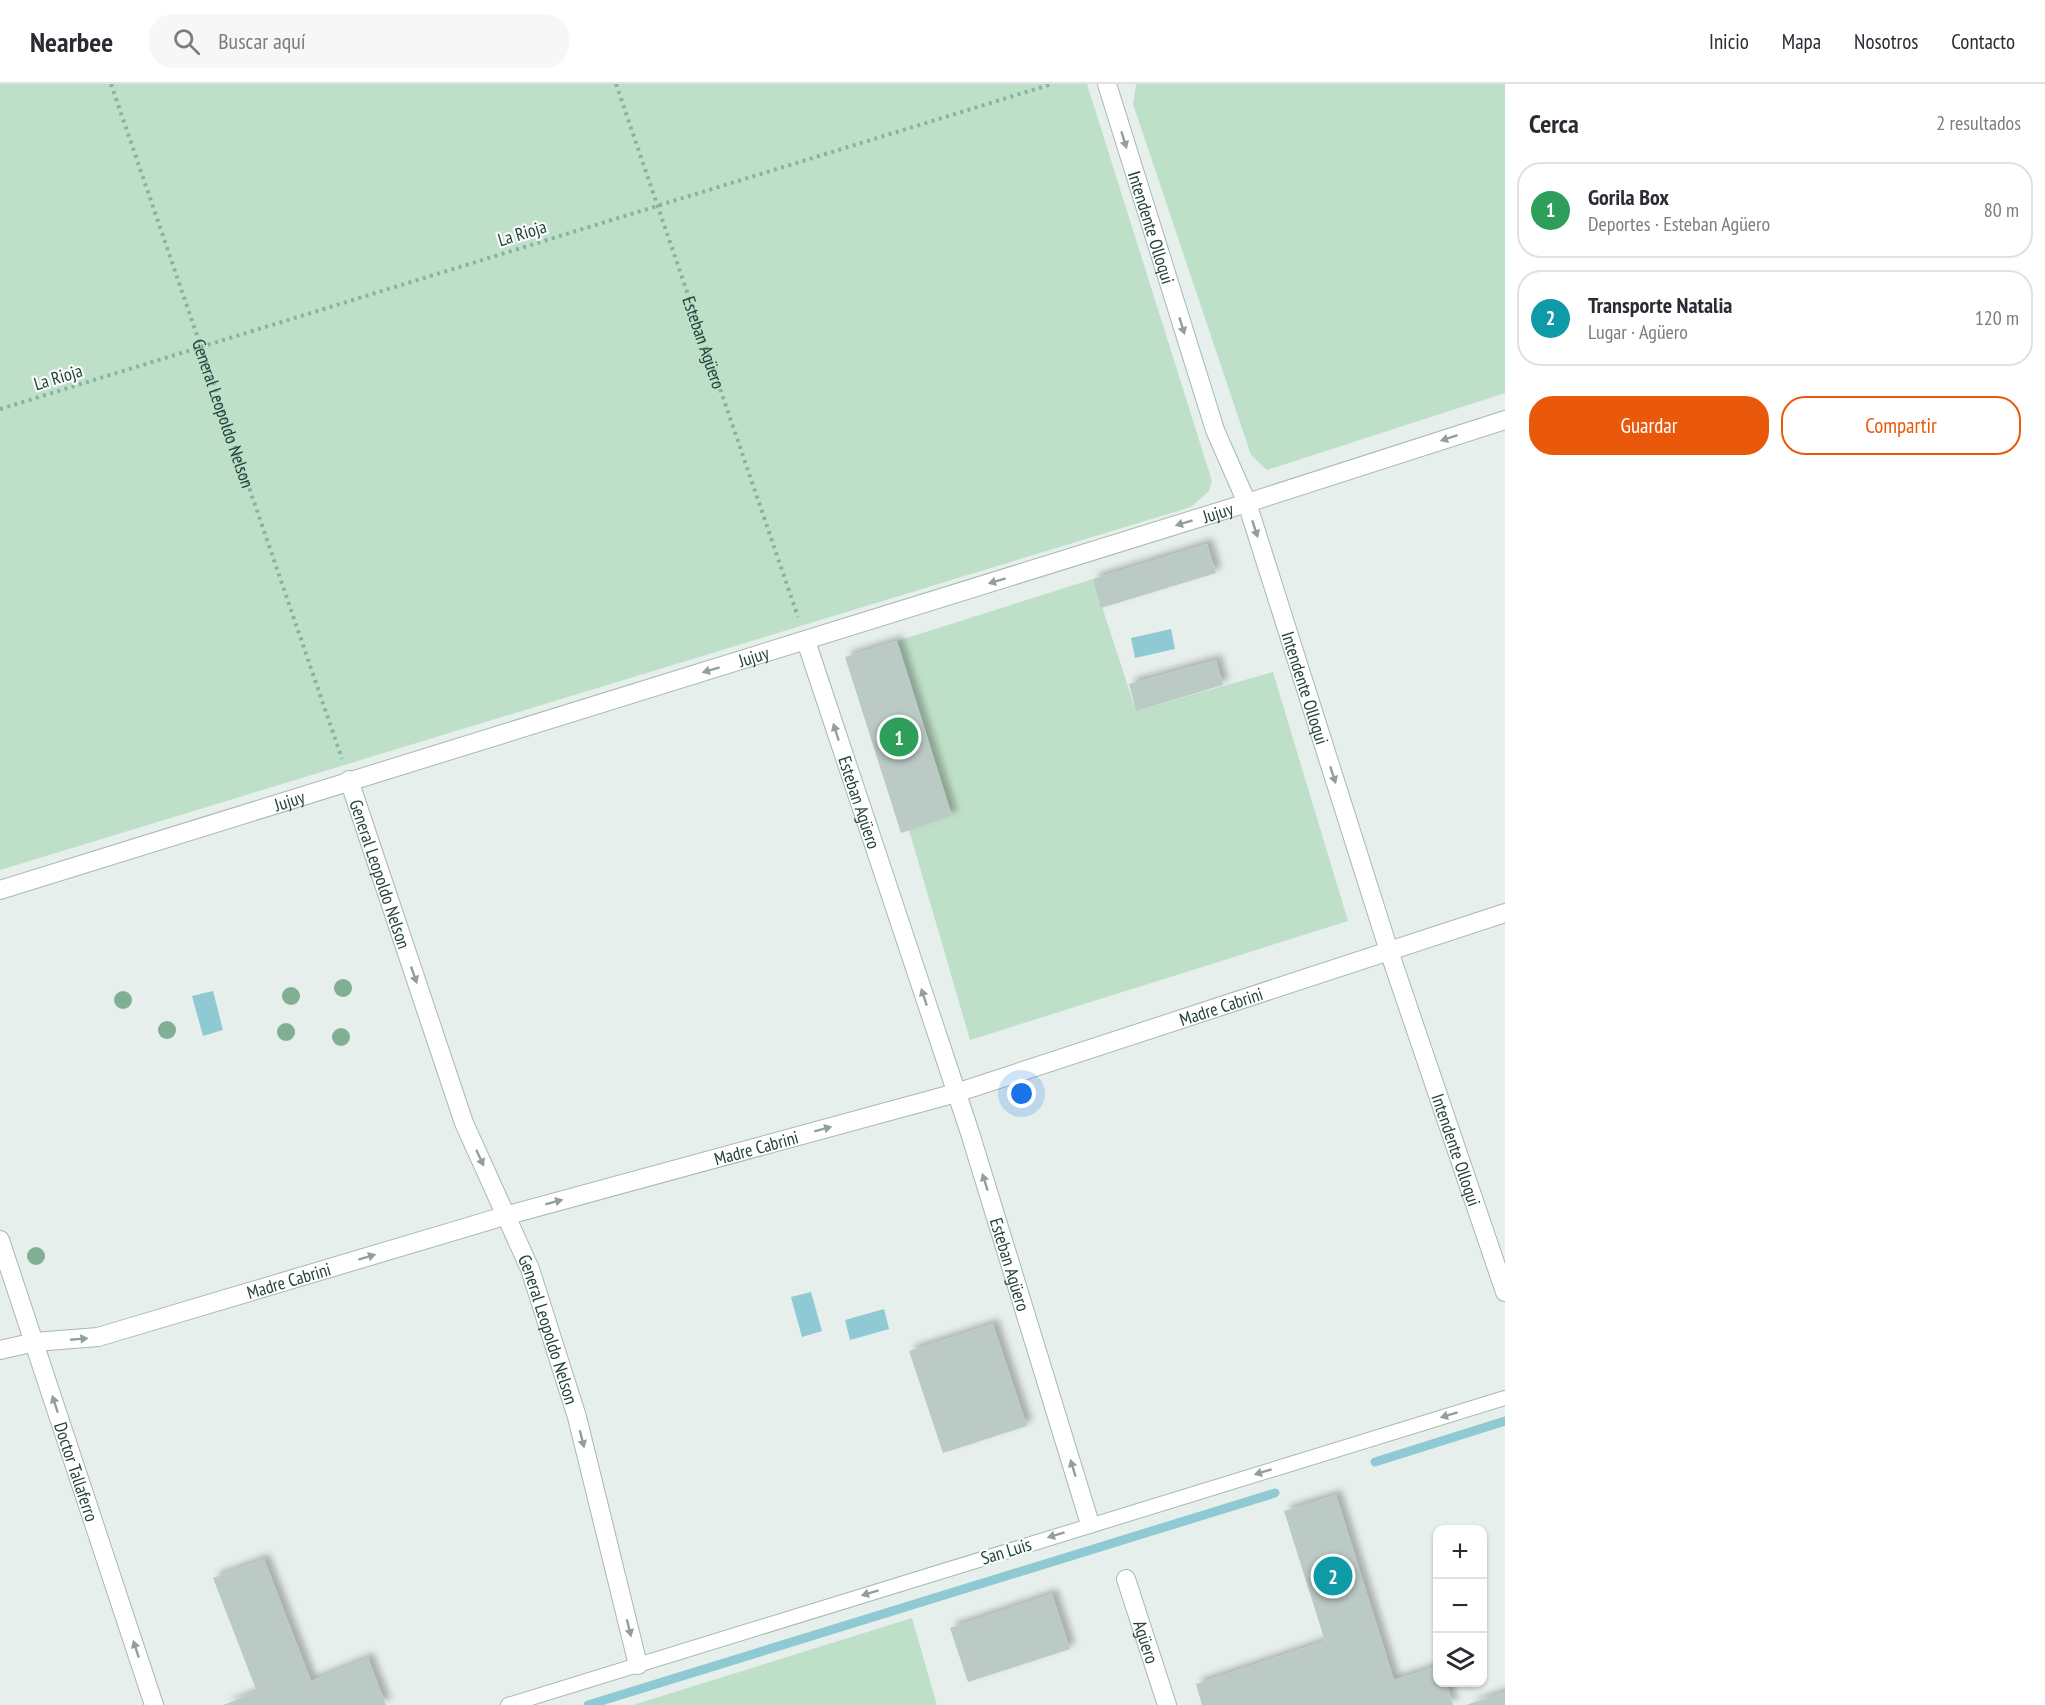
<!DOCTYPE html>
<html lang="es">
<head>
<meta charset="utf-8">
<style>
  body { margin:0; font-family:"PT Sans Narrow",sans-serif; background:#f7f7f7; color:#2b2b33 }
  .controls { position:absolute; right:18px; bottom:18px; display:grid; overflow:hidden; border-radius:12px; box-shadow:0 2px 4px #0004 }
  .controls button { width:54px; height:54px; display:grid; place-items:center; padding:0; border:0; border-bottom:2px solid #e1e1e2; background:#fff; color:#2b2b33; font:30px sans-serif }
  .you { position:absolute; left:1022px; top:1010px; width:21px; height:21px; margin:-15px; border:4px solid #fff; border-radius:50%; background:#1a73e8; box-shadow:0 0 0 9px #1a73e833 }
  .badge { display:grid; place-items:center; width:39px; height:39px; border-radius:50%; background:#ea580c; color:#fff; font-size:20px; font-weight:700 }
  .pin { position:absolute; translate:-50% -50%; border:3px solid #fff; box-shadow:0 2px 6px #0006 }
  .list { margin:0; padding:0; list-style:none }
  h2 { display:flex; justify-content:space-between; align-items:center; height:78px; margin:0; padding:0 24px; font-size:26px }
  h2 small { font-size:20px; font-weight:400; color:#7c7c81 }
  .list li { display:grid; grid-template-columns:39px 1fr auto; gap:18px; align-items:center; box-sizing:border-box; height:96px; margin:0 12px 12px; padding:0 12px; border:2px solid #e1e1e2; border-radius:24px }
  .list b { display:block; font-size:22px; white-space:nowrap }
  .list p { margin:0; font-size:20px; white-space:nowrap; color:#7c7c81 }
  .list em { font-size:20px; font-style:normal; color:#7c7c81 }
  .actions { display:flex; gap:12px; padding:18px 24px }
  .actions a { flex:1; padding:14px 0; border:2px solid #ea580c; border-radius:24px; text-align:center; font-size:21px; color:#ea580c }
  .actions .main { background:#ea580c; color:#fff }
  .icon { flex:none; width:33px; height:33px; fill:none; stroke:currentColor; stroke-width:2; stroke-linecap:round; stroke-linejoin:round }
  .map { position:relative; flex:none; width:1505px; height:1621px; overflow:hidden }
  header { display:flex; align-items:center; gap:36px; box-sizing:border-box; height:84px; padding:0 30px; background:#fff; border-bottom:2px solid #e1e1e2 }
  header strong { font-size:28px }
  nav { display:flex; gap:33px; margin-inline-start:auto; font-size:21px }
  .search { width:420px; height:54px; background:#f7f7f7; display:flex; align-items:center; gap:15px; box-sizing:border-box; padding:0 21px; border-radius:24px; color:#7c7c81; font-size:22px }
  main { display:flex }
  aside { flex:1; background:#fff }
  .map>svg:first-child { display:block }
  .green { fill:#bfe0c8 }
  .water { fill:#8ec9d4 }
  .lines { fill:none; stroke-linecap:round; stroke-linejoin:round }
  .stream { stroke:#8ec9d4; stroke-width:9 }
  .building { fill:#bbcac4; filter:url(#shadow) }
  .service-casing { stroke:#a8b8b2; stroke-width:16 }
  .minor-casing { stroke:#a8b8b2; stroke-width:20 }
  .path { stroke:#86b3a5; stroke-width:4; stroke-dasharray:3 4.5; stroke-linecap:butt }
  .service { stroke:#fff; stroke-width:14 }
  .minor { stroke:#fff; stroke-width:18 }
  .tree { fill:#80af93 }
  .oneway { fill:#92a09c }
  .labels { text-anchor:middle; dominant-baseline:central; stroke-width:4.5; stroke-linejoin:round; paint-order:stroke }
  .street-label { font-size:18px; fill:#24423a; stroke:#f7fbf9 }
</style>
</head>
<body>
<header>
<strong>Nearbee</strong>
<div class="search"><svg class="icon" aria-label="search" viewBox="0 0 24 24"><circle cx="10" cy="10" r="6"/><path d="M15 15l6 6"/></svg>Buscar aquí</div>
<nav><a>Inicio</a><a>Mapa</a><a>Nosotros</a><a>Contacto</a></nav>
</header>
<main>
<div class="map">
<svg width="1505" height="1621" viewBox="0 0 1505 1621">
  <defs>
    <filter id="shadow"><feDropShadow dx="5.5" dy="-5.5" stdDeviation="3" flood-color="#0004"/></filter>
  </defs>
  <rect width="100%" height="100%" fill="#e6efeb"/>
  <path class="green" d="M0,0H1087L1212,397L1209,407L1191,423L0,786Z
    M1136,0H1505V309L1267,386L1251,371L1133,20Z
    M1093,495L1136,627L1273,588L1348,837L970,956L909,746L952,732L897,557Z
    M912,1534L937,1621H633Z"/>
  <path class="water" d="M1171,545L1175,565L1135,574L1131,554Z
    M213,907L223,946L203,952L192,912Z
    M811,1208L822,1247L802,1253L791,1213Z
    M884,1225L889,1245L850,1256L845,1236Z"/>
  <g class="lines">
    <path class="stream" d="M1375,1378L1505,1337
      M588,1621L1275,1409"/>
  </g>
  <path class="building" d="M1207,460L1216,489L1101,524L1093,495Z
    M897,557L952,732L901,749L845,573Z
    M1216,576L1223,601L1136,627L1129,600Z
    M993,1240L1027,1342L943,1369L909,1267Z
    M1336,1411L1394,1596L1438,1582V1598H1446L1453,1621H1202L1196,1600L1325,1557L1284,1427Z
    M264,1475L311,1597L368,1574L386,1621H223L257,1608L213,1494Z
    M1052,1510L1070,1565L968,1598L950,1544Z
    M1505,1608V1621H1466Z"/>
  <g class="lines">
    <g class="service-casing">
      <path id="service" d="M508,1621L1505,1314"/>
    </g>
    <g class="minor-casing">
      <g id="minor">
        <path id="s3" d="M1107,0L1215,346L1247,419L1389,867L1505,1208"/>
        <path id="s4" d="M806,557L970,1049L1090,1440"/>
        <path id="s5" d="M349,696L464,1039L530,1185L577,1333L638,1581"/>
        <path id="s6" d="M0,806L1247,419L1505,336"/>
        <path id="s7" d="M0,1156L154,1621"/>
        <path id="s8" d="M0,1266L35,1258L98,1253L508,1131L956,1009L1505,829"/>
        <path id="s9" d="M1126,1495L1167,1621"/>
      </g>
    </g>
    <g class="path">
      <path id="s1" d="M111,0L342,675"/>
      <path id="s2" d="M616,0L798,533"/>
      <path d="M0,325L1052,0"/>
    </g>
    <use href="#service" class="service"/>
    <use href="#minor" class="minor"/>
  </g>
  <g class="tree">
    <circle cx="343" cy="904" r="9"/>
    <circle cx="291" cy="912" r="9"/>
    <circle cx="123" cy="916" r="9"/>
    <circle cx="167" cy="946" r="9"/>
    <circle cx="286" cy="948" r="9"/>
    <circle cx="341" cy="953" r="9"/>
    <circle cx="36" cy="1172" r="9"/>
  </g>
  <defs><path id="oneway-solid" d="M-6-.8H1V-3.2L6.5 0L1 3.2V.8H-6Z" transform="scale(1.5)"/></defs>
  <g class="oneway">
    <use href="#oneway-solid" transform="translate(1124 56) rotate(73)"/>
    <use href="#oneway-solid" transform="translate(1182 242) rotate(73)"/>
    <use href="#oneway-solid" transform="translate(1449 354) rotate(162)"/>
    <use href="#oneway-solid" transform="translate(1184 439) rotate(163)"/>
    <use href="#oneway-solid" transform="translate(1255 445) rotate(72)"/>
    <use href="#oneway-solid" transform="translate(997 497) rotate(163)"/>
    <use href="#oneway-solid" transform="translate(711 586) rotate(163)"/>
    <use href="#oneway-solid" transform="translate(836 648) rotate(-108)"/>
    <use href="#oneway-solid" transform="translate(1333 691) rotate(72)"/>
    <use href="#oneway-solid" transform="translate(414 891) rotate(71)"/>
    <use href="#oneway-solid" transform="translate(924 913) rotate(-108)"/>
    <use href="#oneway-solid" transform="translate(823 1045) rotate(-15)"/>
    <use href="#oneway-solid" transform="translate(480 1074) rotate(65)"/>
    <use href="#oneway-solid" transform="translate(985 1098) rotate(-107)"/>
    <use href="#oneway-solid" transform="translate(554 1118) rotate(-15)"/>
    <use href="#oneway-solid" transform="translate(367 1173) rotate(-17)"/>
    <use href="#oneway-solid" transform="translate(79 1255) rotate(-5)"/>
    <use href="#oneway-solid" transform="translate(55 1320) rotate(-108)"/>
    <use href="#oneway-solid" transform="translate(1449 1331) rotate(163)"/>
    <use href="#oneway-solid" transform="translate(582 1355) rotate(76)"/>
    <use href="#oneway-solid" transform="translate(1073 1384) rotate(-107)"/>
    <use href="#oneway-solid" transform="translate(1263 1388) rotate(163)"/>
    <use href="#oneway-solid" transform="translate(1056 1451) rotate(163)"/>
    <use href="#oneway-solid" transform="translate(870 1509) rotate(163)"/>
    <use href="#oneway-solid" transform="translate(629 1544) rotate(76)"/>
    <use href="#oneway-solid" transform="translate(136 1565) rotate(-108)"/>
  </g>
  <g class="labels">
    <g class="street-label">
      <text stroke="none"><textPath href="#s3" startOffset="150">Intendente Olloqui</textPath></text>
      <text transform="translate(522 149) rotate(-17)">La Rioja</text>
      <text stroke="none"><textPath href="#s2" startOffset="273">Esteban Agüero</textPath></text>
      <text transform="translate(58 293) rotate(-17)">La Rioja</text>
      <text stroke="none"><textPath href="#s1" startOffset="348">General Leopoldo Nelson</textPath></text>
      <text stroke="none"><textPath href="#s6" startOffset="1275">Jujuy</textPath></text>
      <text stroke="none"><textPath href="#s6" startOffset="789">Jujuy</textPath></text>
      <text stroke="none"><textPath href="#s3" startOffset="636">Intendente Olloqui</textPath></text>
      <text stroke="none"><textPath href="#s6" startOffset="303">Jujuy</textPath></text>
      <text stroke="none"><textPath href="#s4" startOffset="170">Esteban Agüero</textPath></text>
      <text stroke="none"><textPath href="#s5" startOffset="99">General Leopoldo Nelson</textPath></text>
      <text stroke="none"><textPath href="#s8" startOffset="1270">Madre Cabrini</textPath></text>
      <text stroke="none"><textPath href="#s8" startOffset="784">Madre Cabrini</textPath></text>
      <text stroke="none"><textPath href="#s3" startOffset="1122">Intendente Olloqui</textPath></text>
      <text stroke="none"><textPath href="#s4" startOffset="656">Esteban Agüero</textPath></text>
      <text stroke="none"><textPath href="#s8" startOffset="298">Madre Cabrini</textPath></text>
      <text stroke="none"><textPath href="#s5" startOffset="585">General Leopoldo Nelson</textPath></text>
      <text stroke="none"><textPath href="#s7" startOffset="244">Doctor Tallaferro</textPath></text>
      <text transform="translate(1006 1467) rotate(-17)">San Luis</text>
      <text stroke="none"><textPath href="#s9" startOffset="66">Agüero</textPath></text>
    </g>
  </g>
</svg>
<div class="controls">
<button>+</button>
<button>−</button>
<button><svg class="icon" aria-label="layers" viewBox="0 0 24 24"><path d="M12 4l9 5-9 5-9-5zM3 14l9 5 9-5"/></svg></button>
</div>
<div class="you"></div>
<div class="pin badge" style="left:899px;top:653px;background:#2e9e5b">1</div>
<div class="pin badge" style="left:1333px;top:1492px;background:#0f9aa8">2</div>
</div>
<aside>
<h2>Cerca<small>2 resultados</small></h2>
<ul class="list">
<li><span class="badge" style="background:#2e9e5b">1</span><div><b>Gorila Box</b><p>Deportes · Esteban Agüero</p></div><em>80 m</em></li>
<li><span class="badge" style="background:#0f9aa8">2</span><div><b>Transporte Natalia</b><p>Lugar · Agüero</p></div><em>120 m</em></li>
</ul>
<div class="actions"><a class="main">Guardar</a><a>Compartir</a></div>
</aside>
</main>
</body>
</html>
